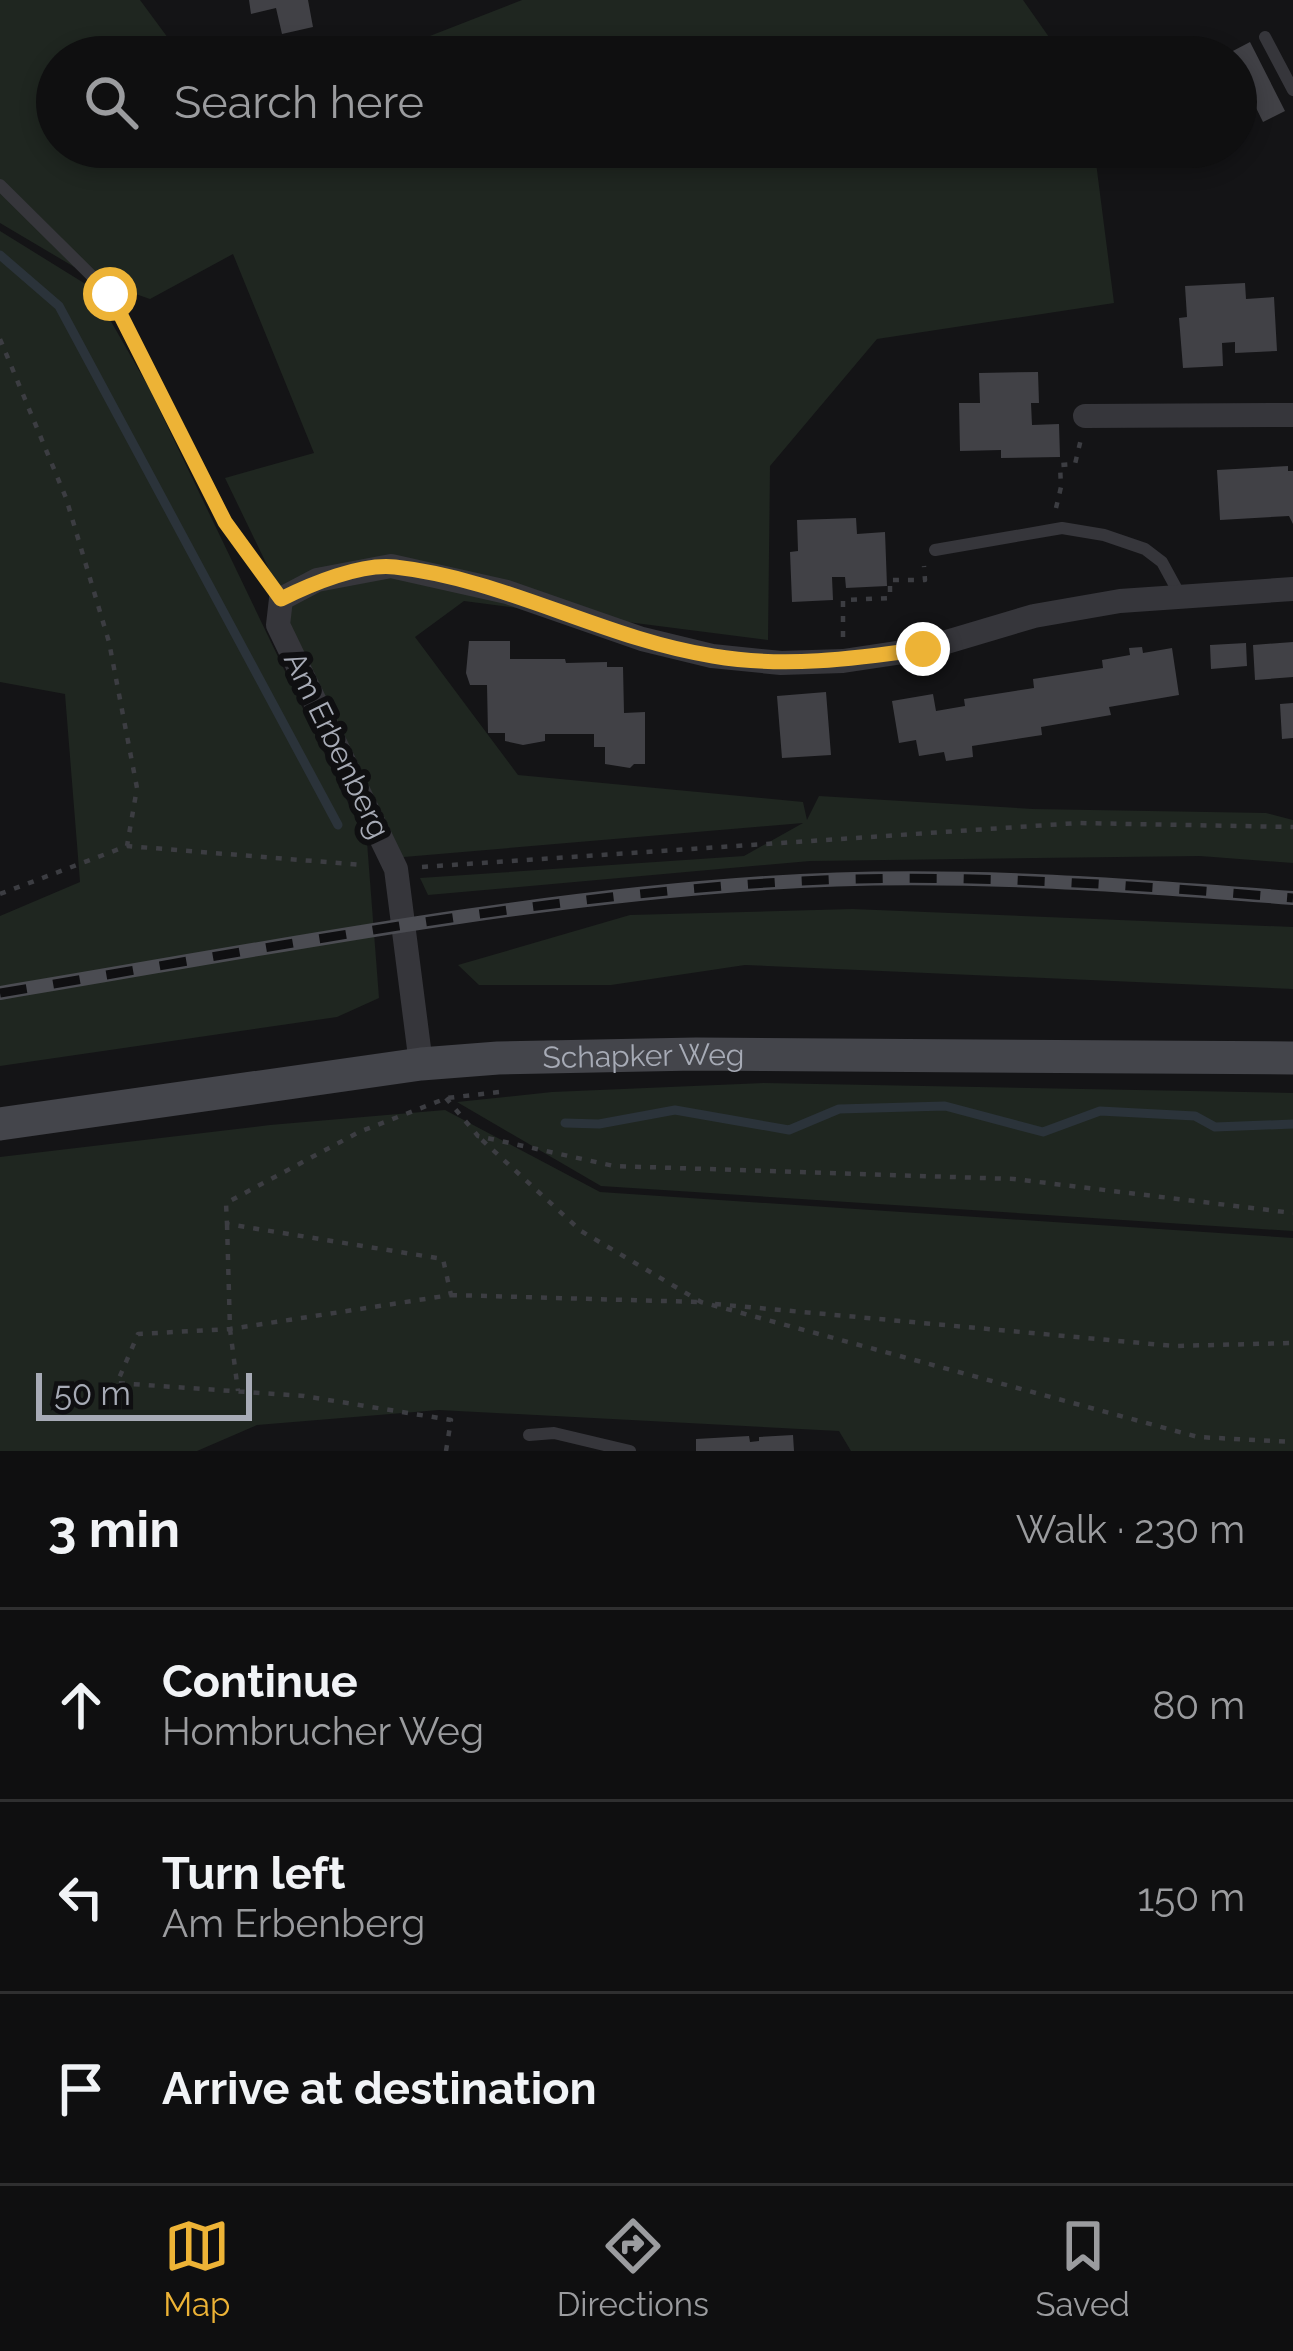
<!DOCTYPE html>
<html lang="en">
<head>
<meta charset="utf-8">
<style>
  body { margin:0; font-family:Raleway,sans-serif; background:#181819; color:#f1f3f6 }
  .scale { position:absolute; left:36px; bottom:30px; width:216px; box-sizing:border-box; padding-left:12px; border:6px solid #a7abb6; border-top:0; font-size:33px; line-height:42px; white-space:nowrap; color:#a7abb6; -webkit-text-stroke:9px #0f0f11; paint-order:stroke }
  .stop { position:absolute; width:36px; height:36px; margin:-27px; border:9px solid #edb336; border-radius:50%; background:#fff }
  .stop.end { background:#edb336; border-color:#fff; box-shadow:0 3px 12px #0008 }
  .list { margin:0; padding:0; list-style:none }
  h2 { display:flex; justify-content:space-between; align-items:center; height:156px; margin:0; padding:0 48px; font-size:51px }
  h2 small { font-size:39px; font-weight:400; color:#9b9c9f }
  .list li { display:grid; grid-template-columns:78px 1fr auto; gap:36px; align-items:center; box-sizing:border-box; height:192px; padding:0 48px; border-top:3px solid #2f2f30 }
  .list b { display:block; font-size:45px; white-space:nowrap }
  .list p { margin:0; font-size:39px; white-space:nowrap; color:#9b9c9f }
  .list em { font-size:39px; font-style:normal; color:#9b9c9f }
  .icon { flex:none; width:66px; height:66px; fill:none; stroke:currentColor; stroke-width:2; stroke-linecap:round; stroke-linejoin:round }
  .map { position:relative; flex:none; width:1293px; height:1451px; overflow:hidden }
  .search { position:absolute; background:#0f0f10; box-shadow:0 6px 18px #0003; left:36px; right:36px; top:36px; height:132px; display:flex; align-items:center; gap:30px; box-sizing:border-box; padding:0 42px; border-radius:66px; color:#9b9c9f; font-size:45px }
  .sheet { height:732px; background:#0f0f10 }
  nav { display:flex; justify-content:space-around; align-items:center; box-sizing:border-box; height:168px; border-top:3px solid #2f2f30; background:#0f0f10; font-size:33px; color:#9b9c9f }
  nav a { display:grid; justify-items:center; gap:6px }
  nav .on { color:#edb336 }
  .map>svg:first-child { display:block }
  .green { fill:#1f2620 }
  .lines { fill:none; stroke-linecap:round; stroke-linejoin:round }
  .stream { stroke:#2b333a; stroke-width:9 }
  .building { fill:#414146 }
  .path { stroke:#3c3d42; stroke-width:4.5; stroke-dasharray:6 9; stroke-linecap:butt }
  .lane { stroke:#36363b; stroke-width:12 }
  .street { stroke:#36363b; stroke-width:24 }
  .secondary { stroke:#44454b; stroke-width:33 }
  .rail-casing { stroke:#4b4c52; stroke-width:14 }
  .rail { stroke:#0f0f11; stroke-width:9; stroke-dasharray:27; stroke-linecap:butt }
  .route { stroke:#edb336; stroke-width:15 }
  .labels { text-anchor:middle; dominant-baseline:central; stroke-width:12; stroke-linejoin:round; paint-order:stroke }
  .street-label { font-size:30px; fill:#a7abb6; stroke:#0f0f11 }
</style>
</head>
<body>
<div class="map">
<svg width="1293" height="1451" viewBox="0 0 1293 1451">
  <rect width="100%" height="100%" fill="#141416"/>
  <path class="green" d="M0,0H140L182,57H57V147H1094L1114,303L877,339L770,466L768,640L464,601L415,637L518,775L803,802L807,820L819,796L1033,809L1266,813L1293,820V863L1200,856L810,861L428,895L420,878L744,856L803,823L392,858L296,650L267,565L225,478L314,453L233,254L150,299L98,281L0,223Z
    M522,0H1023L1063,57H376Z
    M0,231L92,288L149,388L367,842L379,998L337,1017L0,1066V916L80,882L65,694L0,682Z
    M852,909L1293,927V989L745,965L611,985H479L458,965L630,915Z
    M764,1083L1293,1093V1231L601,1186L457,1102L552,1092Z
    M445,1110L600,1192L1293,1238V1451H851L839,1431L439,1410L257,1425L197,1451H0V1157L270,1125Z"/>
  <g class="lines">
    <path class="stream" d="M0,255L59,306L338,825
      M565,1123L599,1124L675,1110L789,1130L839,1109L945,1106L1043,1132L1100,1111L1195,1116L1215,1127L1293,1124"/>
  </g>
  <path class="building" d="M249,0H308L313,27L282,34L276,8L251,14Z
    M1250,42L1285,111L1263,122L1236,67V57L1229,53Z
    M1245,283L1246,299L1274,297L1277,351L1235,353V342L1222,343L1223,366L1183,368L1179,318L1187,317L1185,286Z
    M1038,372L1039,403H1031L1032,425L1059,424L1060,457L1001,458V450L960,451L959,403H980L979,373Z
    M1288,466V471H1293V524L1289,516L1220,520L1217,470Z
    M856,518L857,534L885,532L887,586L846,588L845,577H832L833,600L792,602L790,552L798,551L797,520Z
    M469,641H510V659H565L566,663L607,662V667H623L624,713L645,712V764H634L630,768L605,764V747H594V734H545V741L523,745L505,741V733H488L487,685H470L466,673Z
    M1293,642V677L1255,680L1253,645Z
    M1246,643L1247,666L1211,669L1210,645Z
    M1142,647L1143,653L1172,648L1179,695L1109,707L1111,715L1041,727L1042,735L972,746L973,757L946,761L944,752L919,756L916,740L899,743L892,701L933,694L936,711L965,706L964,699L1034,688L1033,679L1103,668L1102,660L1130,655L1129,648Z
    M826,692L831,755L782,758L777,696Z
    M1293,703V738L1282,739L1280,704Z
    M793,1435L794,1451H696V1439L749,1436L750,1442L759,1441V1437Z"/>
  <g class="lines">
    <path class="path" d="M0,339L66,498L109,642L137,788L127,846
      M1056,508L1061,487L1060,465L1075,464L1081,439
      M843,637V600L890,598V580H925L924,566
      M422,867L1078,823L1293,827
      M0,894L127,846L363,865
      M446,1098L478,1136L614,1166L1014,1179L1293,1213
      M482,1140L581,1231L701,1302L1198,1437L1293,1442
      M227,1224L230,1329L238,1391
      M451,1295L698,1302
      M715,1304L1174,1346L1293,1343
      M446,1451L451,1420L304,1396L117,1383L138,1334L230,1329L451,1295L443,1259L227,1224L226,1203L359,1132L447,1098L499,1092V1088"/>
    <path class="lane" d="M1265,37L1293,90
      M0,185L110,294L225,522L281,599
      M935,550L1062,528L1104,535L1145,549L1162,562L1180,595
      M529,1435L554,1433L630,1451"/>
    <path class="street" d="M1085,416L1293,415
      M421,1064L396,869L278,625L281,599L317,580L391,566L507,592L642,639L712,656L781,663L843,661L923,649L1034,616L1120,601L1293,589"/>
    <path class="secondary" id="s1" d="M0,1124L421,1064L498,1058L696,1054L1293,1058"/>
    <g class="rail-casing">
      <path id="rail" d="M0,993C254,951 509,900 766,883C941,871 1118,884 1293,898"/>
    </g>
    <use href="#rail" class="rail"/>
  </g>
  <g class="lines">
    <path class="route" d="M110,294L225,522L281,599C311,584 361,563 395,567C505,579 604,639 713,656C784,668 853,659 923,649"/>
  </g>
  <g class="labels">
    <g class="street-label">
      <text transform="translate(337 745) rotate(64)">Am Erbenberg</text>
      <text stroke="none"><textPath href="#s1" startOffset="648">Schapker Weg</textPath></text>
    </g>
  </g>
</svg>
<div class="scale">50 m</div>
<div class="stop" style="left:110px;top:294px"></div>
<div class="stop end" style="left:923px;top:649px"></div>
<div class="search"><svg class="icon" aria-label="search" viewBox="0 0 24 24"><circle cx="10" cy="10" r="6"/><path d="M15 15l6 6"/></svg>Search here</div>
</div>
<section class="sheet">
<h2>3 min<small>Walk · 230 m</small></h2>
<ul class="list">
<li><svg class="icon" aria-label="ahead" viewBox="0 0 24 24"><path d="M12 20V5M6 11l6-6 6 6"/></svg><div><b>Continue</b><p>Hombrucher Weg</p></div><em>80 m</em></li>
<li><svg class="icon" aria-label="left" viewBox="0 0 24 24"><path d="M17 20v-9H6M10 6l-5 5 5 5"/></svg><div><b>Turn left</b><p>Am Erbenberg</p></div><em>150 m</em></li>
<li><svg class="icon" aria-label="arrive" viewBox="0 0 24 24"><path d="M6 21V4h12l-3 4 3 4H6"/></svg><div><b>Arrive at destination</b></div></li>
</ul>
</section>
<nav>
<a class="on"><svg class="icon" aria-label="map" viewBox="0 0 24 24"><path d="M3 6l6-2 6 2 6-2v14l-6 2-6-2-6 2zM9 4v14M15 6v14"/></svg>Map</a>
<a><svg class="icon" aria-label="directions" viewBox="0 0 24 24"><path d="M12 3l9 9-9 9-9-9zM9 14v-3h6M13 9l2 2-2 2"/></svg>Directions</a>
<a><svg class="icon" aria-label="saved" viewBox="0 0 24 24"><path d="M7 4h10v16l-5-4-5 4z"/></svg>Saved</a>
</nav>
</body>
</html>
